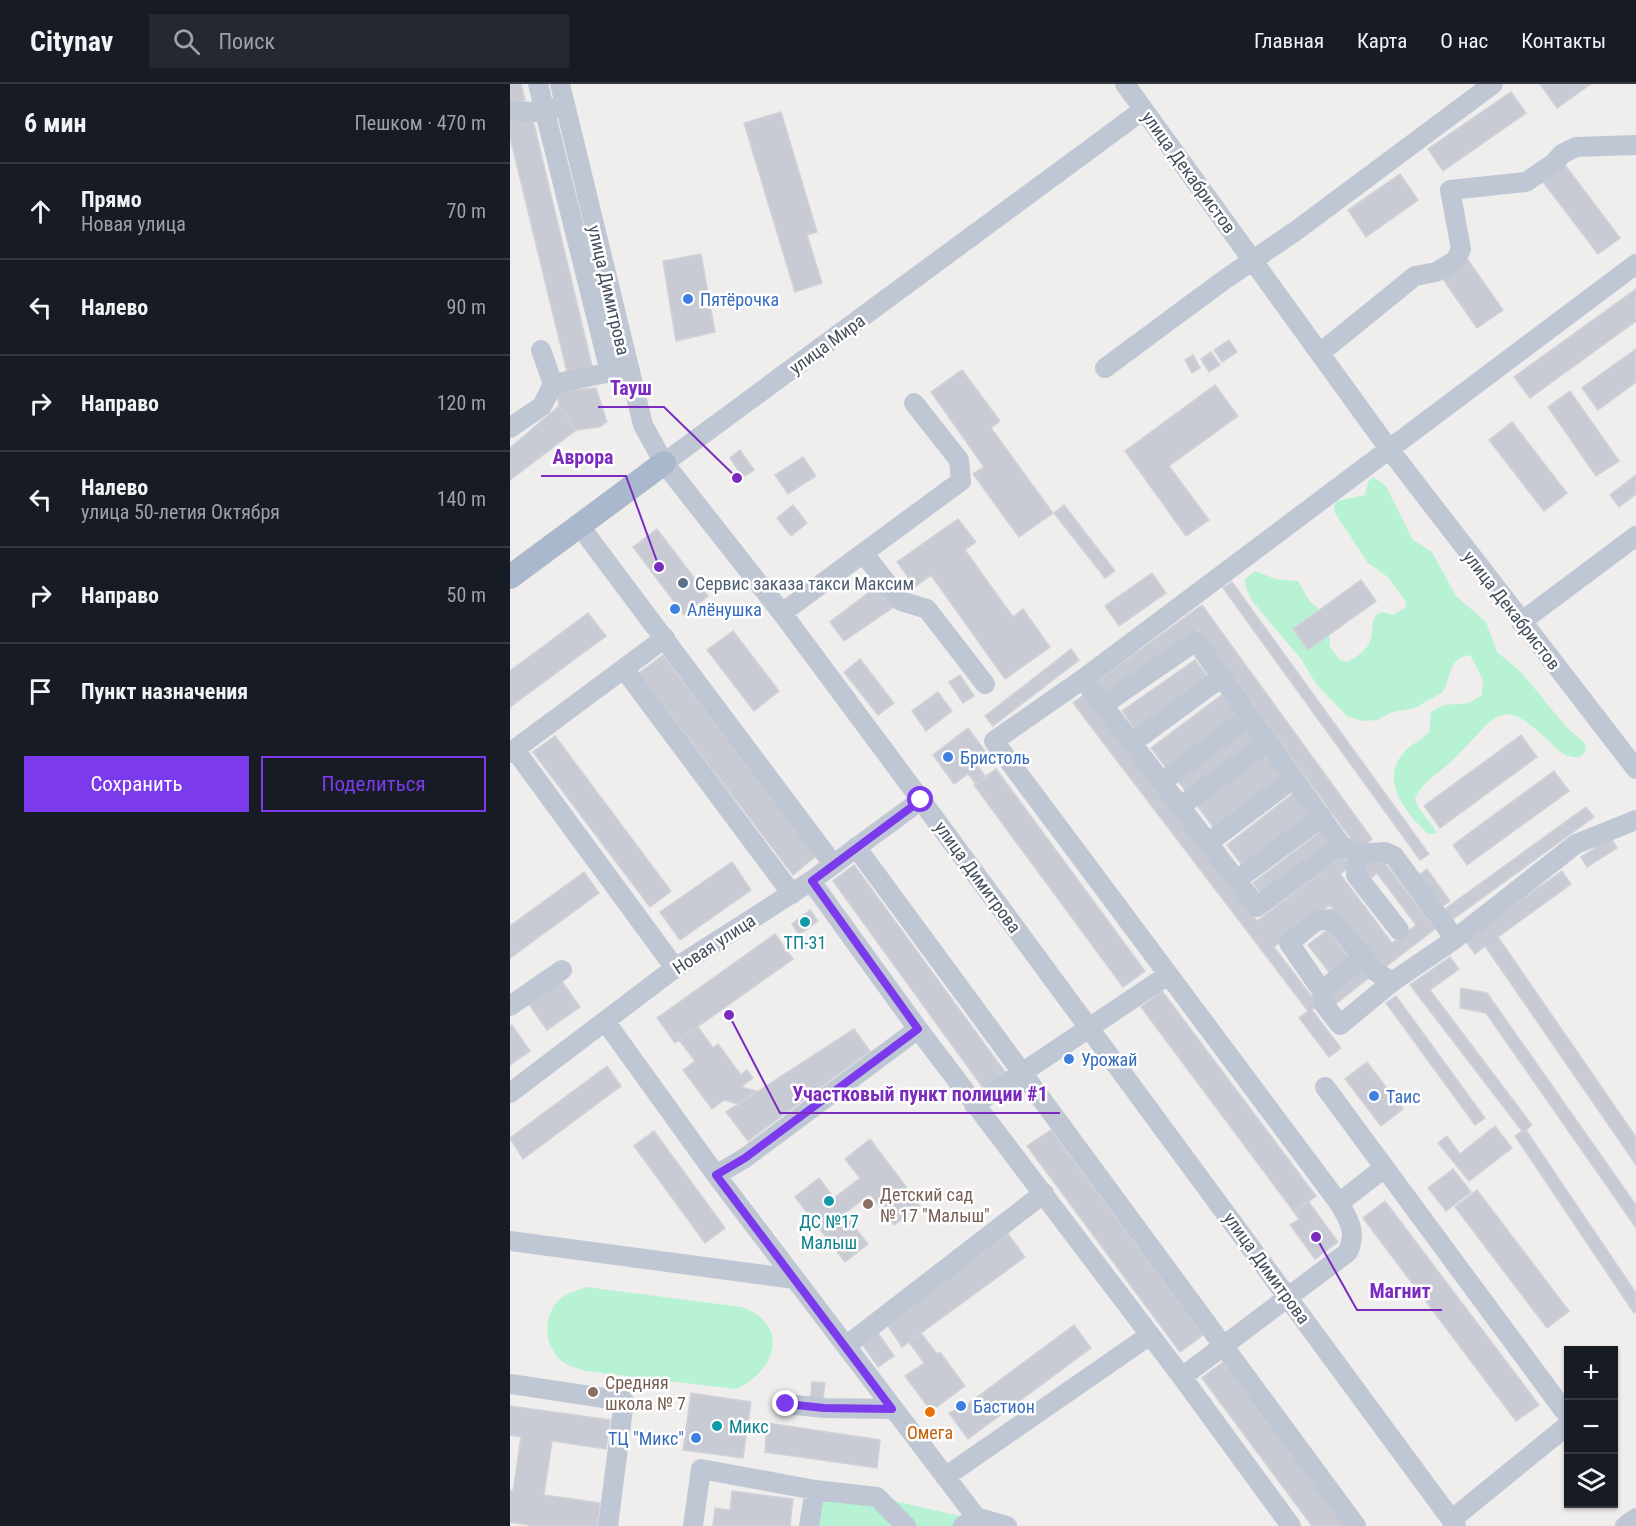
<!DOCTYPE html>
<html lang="ru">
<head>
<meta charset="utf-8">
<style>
  body { margin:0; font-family:"Roboto Condensed",sans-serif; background:#242831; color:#f1f3f6 }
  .controls { position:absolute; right:18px; bottom:18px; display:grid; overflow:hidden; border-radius:0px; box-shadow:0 2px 4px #0004 }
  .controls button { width:54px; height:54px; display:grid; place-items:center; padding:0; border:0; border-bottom:2px solid #363941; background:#171b24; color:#f1f3f6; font:30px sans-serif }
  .stop { position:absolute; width:18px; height:18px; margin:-14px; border:4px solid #7c3aed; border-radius:50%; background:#fff }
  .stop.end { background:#7c3aed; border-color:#fff; box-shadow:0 2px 6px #0008 }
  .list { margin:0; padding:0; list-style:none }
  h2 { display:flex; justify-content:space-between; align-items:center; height:78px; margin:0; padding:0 24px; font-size:26px }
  h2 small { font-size:20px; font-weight:400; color:#9ea1a6 }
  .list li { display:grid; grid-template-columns:39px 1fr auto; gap:18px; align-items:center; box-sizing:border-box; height:96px; padding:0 24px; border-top:2px solid #363941 }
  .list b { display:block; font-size:22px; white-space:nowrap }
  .list p { margin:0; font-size:20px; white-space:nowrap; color:#9ea1a6 }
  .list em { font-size:20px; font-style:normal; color:#9ea1a6 }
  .actions { display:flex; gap:12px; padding:18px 24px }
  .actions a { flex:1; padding:14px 0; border:2px solid #7c3aed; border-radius:0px; text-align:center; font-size:21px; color:#7c3aed }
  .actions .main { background:#7c3aed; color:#fff }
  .icon { flex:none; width:33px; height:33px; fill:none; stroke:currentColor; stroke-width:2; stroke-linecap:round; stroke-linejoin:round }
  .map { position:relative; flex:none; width:1126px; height:1442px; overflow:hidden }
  header { display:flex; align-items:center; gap:36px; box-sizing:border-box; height:84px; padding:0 30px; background:#171b24; border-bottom:2px solid #363941 }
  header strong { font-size:28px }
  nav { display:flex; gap:33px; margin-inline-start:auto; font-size:21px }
  .search { width:420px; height:54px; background:#242831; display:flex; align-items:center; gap:15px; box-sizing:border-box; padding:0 21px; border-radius:0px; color:#9ea1a6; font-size:22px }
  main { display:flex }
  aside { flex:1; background:#171b24 }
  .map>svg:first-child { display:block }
  .green { fill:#b7f2d5 }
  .building { fill:#c8cbd3; stroke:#d1d2d9; stroke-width:1.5 }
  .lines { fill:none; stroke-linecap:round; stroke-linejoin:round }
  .minor { stroke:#bfc7d4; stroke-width:20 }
  .major { stroke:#aab8ce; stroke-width:24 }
  .route { stroke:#7c3aed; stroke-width:8 }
  .shop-dot { fill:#3f7fe0; stroke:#fff; stroke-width:2 }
  .service-dot { fill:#5c6f8a; stroke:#fff; stroke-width:2 }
  .culture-dot { fill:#0f9aa8; stroke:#fff; stroke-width:2 }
  .education-dot { fill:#8d6e63; stroke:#fff; stroke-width:2 }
  .food-dot { fill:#e8710a; stroke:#fff; stroke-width:2 }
  .labels { text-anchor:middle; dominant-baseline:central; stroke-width:5; stroke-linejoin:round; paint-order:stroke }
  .street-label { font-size:18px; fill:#444e5c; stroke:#fff }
  .shop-label { font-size:18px; fill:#366cbe; stroke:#fff; text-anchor:start }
  .service-label { font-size:18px; fill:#4e5e75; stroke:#fff; text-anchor:start }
  .culture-label { font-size:18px; fill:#0d838f; stroke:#fff }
  .education-label { font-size:18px; fill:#785e54; stroke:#fff; text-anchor:start }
  .food-label { font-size:18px; fill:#c56008; stroke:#fff }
  .leader { fill:none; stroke:#7b2cbf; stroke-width:2 }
  .callout-dot { fill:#7b2cbf; stroke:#fff; stroke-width:2 }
  .callout-label { font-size:20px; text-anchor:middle; font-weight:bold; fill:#7b2cbf; stroke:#fff; stroke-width:5; stroke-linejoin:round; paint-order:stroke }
</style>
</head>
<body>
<header>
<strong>Citynav</strong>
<div class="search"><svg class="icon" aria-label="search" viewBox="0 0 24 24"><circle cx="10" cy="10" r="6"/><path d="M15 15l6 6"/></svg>Поиск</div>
<nav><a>Главная</a><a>Карта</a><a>О нас</a><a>Контакты</a></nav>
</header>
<main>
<aside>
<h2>6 мин<small>Пешком · 470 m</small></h2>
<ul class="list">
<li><svg class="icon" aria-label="ahead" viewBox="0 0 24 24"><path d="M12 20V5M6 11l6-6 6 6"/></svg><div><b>Прямо</b><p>Новая улица</p></div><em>70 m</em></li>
<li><svg class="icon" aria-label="left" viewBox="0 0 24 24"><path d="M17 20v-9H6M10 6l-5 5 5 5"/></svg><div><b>Налево</b></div><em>90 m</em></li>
<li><svg class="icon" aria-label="right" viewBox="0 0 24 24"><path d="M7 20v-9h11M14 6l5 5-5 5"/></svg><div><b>Направо</b></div><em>120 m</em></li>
<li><svg class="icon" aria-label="left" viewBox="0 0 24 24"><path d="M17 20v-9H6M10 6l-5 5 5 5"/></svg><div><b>Налево</b><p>улица 50-летия Октября</p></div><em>140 m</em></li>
<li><svg class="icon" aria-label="right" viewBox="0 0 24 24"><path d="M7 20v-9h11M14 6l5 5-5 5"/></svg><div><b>Направо</b></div><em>50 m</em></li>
<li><svg class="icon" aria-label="arrive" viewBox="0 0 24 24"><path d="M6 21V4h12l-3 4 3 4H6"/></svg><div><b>Пункт назначения</b></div></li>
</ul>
<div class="actions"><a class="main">Сохранить</a><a>Поделиться</a></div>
</aside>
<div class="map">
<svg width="1126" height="1442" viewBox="0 0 1126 1442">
  <rect width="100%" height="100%" fill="#f0eded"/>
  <path class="green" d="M863,393L876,402L903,456L922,468L946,512L976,538L987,568L1011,588L1058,645L1075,659L1076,667L1070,673C1057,674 1051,669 1042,660C991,611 990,628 948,671C933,687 915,694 905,714C908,729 921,735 926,749L918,750C894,727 868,695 896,666C903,659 912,656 919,648L921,628L934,621L959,619L972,611L973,596L960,571C938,574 941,593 933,608L905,624L882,628L867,636L852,637L837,632L806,600L791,575L743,518L736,504L735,495L745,487L766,495L788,497L800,518L812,527L819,543L820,563L830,576L837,578C845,574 854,568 859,560C866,547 856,520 883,531L895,524L896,518L878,493L858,479L825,429L824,422L827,417L855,411L858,398Z
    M76,1203L232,1223C280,1241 267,1286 226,1305L75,1287C68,1284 58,1282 53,1278C35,1265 32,1235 47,1218C54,1210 66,1207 76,1203Z
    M305,1406L367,1413L494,1442H299Z"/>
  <path class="building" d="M0,0H11L15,16L0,19Z
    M1030,0H1081L1047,24Z
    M1001,8L1016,29L933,87L918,65Z
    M271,28L307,148L297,151L312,199L285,208L234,39Z
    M22,32L82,282L57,288L0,53V38Z
    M1055,81L1110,154L1088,170L1033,98Z
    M890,90L908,116L856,153L838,126Z
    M191,170L205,248L166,257L153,177Z
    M958,176L993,226L967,244L932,194Z
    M1126,205V237L1020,314L1004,293Z
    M719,256L727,268L712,278L704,266Z
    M1126,265V298L1088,326L1072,304Z
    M701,268L710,281L699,288L691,275Z
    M683,271L690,284L682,289L675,276Z
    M452,286L490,337L481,344L543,429L509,453L463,390L474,383L421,308Z
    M705,301L728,332L659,382L699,436L676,452L615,367Z
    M86,304L97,338L89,343L66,346L49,322L47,308Z
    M1060,307L1109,377L1086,392L1038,323Z
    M49,322L66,346L0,396V364Z
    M1002,338L1057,409L1034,427L979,356Z
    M230,366L244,386L233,393L220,374Z
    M293,373L306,392L278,410L265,391Z
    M1126,391V410L1109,423L1100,411Z
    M283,421L297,439L281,452L267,434Z
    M554,421L605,487L595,494L544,429Z
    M448,435L466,458L455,466L503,533L513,525L540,563L495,595L421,491L405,503L387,478Z
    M147,445L198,512L174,531L123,463Z
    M642,489L656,509L609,542L595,522Z
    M851,496L866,517L798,566L783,545Z
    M722,498L919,770L910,776L713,504Z
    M370,500L385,522L334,557L320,538Z
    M692,521L862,755L849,766L689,546L598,613L586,598Z
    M78,529L96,552L0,623V587Z
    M223,547L269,607L244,627L197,566Z
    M561,565L569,576L483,642L475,632Z
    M153,571L306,772L283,791L129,589Z
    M350,575L384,619L368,631L334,588Z
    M685,576L700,596L626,647L612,627Z
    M450,591L464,612L453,619L439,598Z
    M428,608L442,627L416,647L402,627Z
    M575,610L747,837L833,772L841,782L830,790L882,859L906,841L867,789L860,795L852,785L869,771L925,845L870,887L820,821L764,863L808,921L802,926L831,964L819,973L789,934L798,927L563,619Z
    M713,610L728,632L657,685L641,664Z
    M458,644L478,671L466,680L476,693L466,700L458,690L444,700L423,671Z
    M739,644L748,656L677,709L668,697Z
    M1011,651L1027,673L930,744L914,722Z
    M45,652L161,807L140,823L23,668Z
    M759,667L776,690L703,743L686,720Z
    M486,685L635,887L613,903L464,701Z
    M1044,687L1059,707L957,781L943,761Z
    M785,708L803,731L734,784L717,761Z
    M1076,723L1084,733L939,838L932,827Z
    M810,748L818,759L751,810L743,799Z
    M1101,754L1107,764L1077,783L1071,773Z
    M222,778L241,806L170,856L150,828Z
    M344,781L495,988L473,1004L323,797Z
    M917,785L940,817L930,824L908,792Z
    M1052,787L1061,800L988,853L1126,1053V1081L975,862L965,870L955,856Z
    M74,788L89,809L0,874V842Z
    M300,826L308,837L289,851L282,840Z
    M817,846L839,873L819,888L798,861Z
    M265,850L283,875L165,959L147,934Z
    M940,873L949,885L920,906L1022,1041L1016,1046L1126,1209V1227L1124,1229L1005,1052L1012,1047L900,901Z
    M853,885L860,893L821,924L815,916Z
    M51,896L70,923L37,946L18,919Z
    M951,904L977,909L1126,1121V1144L976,929L950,924Z
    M652,907L806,1112L784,1128L631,923Z
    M886,912L975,1034L965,1041L876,919Z
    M2,941L20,967L0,981V942Z
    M188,943L203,964L208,960L231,991L237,986L243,994L231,1003L246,1007L228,1020L214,1016L202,1025L173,986L185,977L169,956Z
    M344,945L360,967L238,1057L216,1028Z
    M857,978L893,1025L871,1042L835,995Z
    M97,982L111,1002L13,1075L0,1054Z
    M985,1042L1002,1064L959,1097L928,1059L937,1052L950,1070Z
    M541,1046L693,1251L670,1268L517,1062Z
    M144,1047L215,1144L195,1159L124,1062Z
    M360,1055L410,1121L384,1141L360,1110L334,1130L358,1160L335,1178L285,1113L309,1094L324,1114L350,1094L335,1075Z
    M943,1085L961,1108L936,1127L918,1104Z
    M967,1106L1059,1227L1037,1244L945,1123Z
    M798,1117L828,1158L805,1175L780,1141L789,1135L784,1128Z
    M875,1117L1029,1321L1006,1337L853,1134Z
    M498,1150L515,1173L392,1263L376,1239Z
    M564,1241L581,1264L458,1355L439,1329L455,1322Z
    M368,1249L384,1272L368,1283L352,1260Z
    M411,1249L427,1270L430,1268L455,1302L421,1327L395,1292L414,1279L399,1258Z
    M713,1278L835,1442H802L692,1294Z
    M302,1298L315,1299L312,1322L300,1321Z
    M181,1309L241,1318L233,1374L173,1366Z
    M0,1322L100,1336L96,1365L42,1357L34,1411L90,1419L87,1442H26L0,1438V1406L3,1407L11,1353L0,1351Z
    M257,1339L370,1356L367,1384L255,1368Z
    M222,1407L283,1415L280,1442H203L205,1424L220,1426Z"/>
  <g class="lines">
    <path class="minor" d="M28,0L100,288
      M50,0L133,341L154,379L272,529L411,716L946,1442
      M615,0L879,365L1126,685
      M0,27L29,28L45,24
      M810,269L905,192L926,188L946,176L951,165L940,106L1016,98L1044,79L1052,70L1066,63L1126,61
      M595,284L714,196L787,146L983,0
      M43,300L111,286
      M0,344L32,322L43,300L31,266
      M154,379L633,26
      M69,441L323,780
      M354,470L391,517L417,525L475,600
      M272,529L451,397L449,376L404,319
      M1011,538L1126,452
      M114,585L282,810
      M573,595L747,823L831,761
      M593,621L686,557L831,761L848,770L875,768L884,772L945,855
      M622,659L712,593
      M5,666L165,884
      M0,669L155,554
      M652,698L740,632
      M671,722L758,658
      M698,759L784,694
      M346,763L846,1442
      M848,770L846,791L889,846
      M727,796L812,733
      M301,797L408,945L672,1293L781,1442
      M882,898L865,887L821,835L806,837L779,859L812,907L813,919L830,941L882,898L945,855L1066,760L1126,736
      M812,907L853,873
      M0,922L52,886
      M95,937L206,1091L466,1433
      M815,1003L1058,1332
      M0,1009L165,884L301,797L411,716
      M464,1021L658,891
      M206,1091L235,1074L408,945
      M829,1119L874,1084
      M0,1157L285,1195
      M336,1262L534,1109
      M672,1293L838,1168C847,1148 839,1136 829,1119L484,657L573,595L1126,180
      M0,1300L114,1317L98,1442
      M276,1320L314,1324L382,1325
      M435,1393L640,1251
      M305,1406L367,1413L396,1442
      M941,1436L1058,1341
      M183,1442L191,1385L305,1406L299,1442
      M453,1442L466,1433L497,1442
      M1115,1442L1126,1434"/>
    <path class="major" d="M0,493L154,379"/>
  </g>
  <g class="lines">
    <path class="route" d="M276,1320L314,1324L382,1325L206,1091L235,1074L408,945L302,797L411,716"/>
  </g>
  <g class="shop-dot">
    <circle cx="178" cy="215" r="6"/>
    <circle cx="165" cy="525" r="6"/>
    <circle cx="438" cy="673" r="6"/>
    <circle cx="559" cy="975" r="6"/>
    <circle cx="864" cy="1012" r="6"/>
    <circle cx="451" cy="1322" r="6"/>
    <circle cx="186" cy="1354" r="6"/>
  </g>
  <circle class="service-dot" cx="173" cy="499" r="6"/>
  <g class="culture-dot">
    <circle cx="295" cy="838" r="6"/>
    <circle cx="319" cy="1117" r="6"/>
    <circle cx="207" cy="1342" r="6"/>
  </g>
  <g class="education-dot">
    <circle cx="358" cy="1120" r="6"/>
    <circle cx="83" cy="1308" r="6"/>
  </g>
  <circle class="food-dot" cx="420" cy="1328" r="6"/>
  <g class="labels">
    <g class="street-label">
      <text transform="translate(679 88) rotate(54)">улица Декабристов</text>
      <text transform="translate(99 206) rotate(77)">улица Димитрова</text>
      <text transform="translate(317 260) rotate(-36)">улица Мира</text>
      <text transform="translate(1002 526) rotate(52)">улица Декабристов</text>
      <text transform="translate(468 793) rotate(54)">улица Димитрова</text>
      <text transform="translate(204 860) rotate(-33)">Новая улица</text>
      <text transform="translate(757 1184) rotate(54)">улица Димитрова</text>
    </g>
    <g class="shop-label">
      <text x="190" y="215">Пятёрочка</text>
      <text x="177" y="525">Алёнушка</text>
      <text x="450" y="673">Бристоль</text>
      <text x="571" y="975">Урожай</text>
      <text x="876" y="1012">Таис</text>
      <text x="463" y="1322">Бастион</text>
      <text x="174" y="1354" text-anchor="end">ТЦ "Микс"</text>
    </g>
    <g class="service-label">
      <text x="185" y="499">Сервис заказа такси Максим</text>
    </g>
    <g class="culture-label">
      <text x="295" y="858">ТП-31</text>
      <text x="319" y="1137">ДС №17<tspan x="319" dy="21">Малыш</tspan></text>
      <text x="219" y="1342" text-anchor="start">Микс</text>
    </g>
    <g class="education-label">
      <text x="370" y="1110">Детский сад<tspan x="370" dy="21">№ 17 "Малыш"</tspan></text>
      <text x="95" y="1298">Средняя<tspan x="95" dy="21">школа № 7</tspan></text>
    </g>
    <g class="food-label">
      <text x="420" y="1348">Омега</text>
    </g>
  </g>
  <path class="leader" d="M227 394L154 323H88M149 483L116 392H31M219 931L270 1029H550M806 1153L847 1226H932"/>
  <g class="callout-dot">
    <circle cx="227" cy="394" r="6"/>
    <circle cx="149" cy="483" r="6"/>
    <circle cx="219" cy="931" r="6"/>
    <circle cx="806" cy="1153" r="6"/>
  </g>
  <g class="callout-label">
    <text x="121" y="311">Тауш</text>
    <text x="73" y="380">Аврора</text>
    <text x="410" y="1017">Участковый пункт полиции #1</text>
    <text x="890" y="1214">Магнит</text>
  </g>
</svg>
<div class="controls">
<button>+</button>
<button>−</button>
<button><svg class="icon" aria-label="layers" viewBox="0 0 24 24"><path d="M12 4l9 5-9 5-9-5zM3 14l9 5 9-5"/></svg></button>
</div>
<div class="stop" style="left:411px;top:716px"></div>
<div class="stop end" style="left:276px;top:1320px"></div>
</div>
</main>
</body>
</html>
